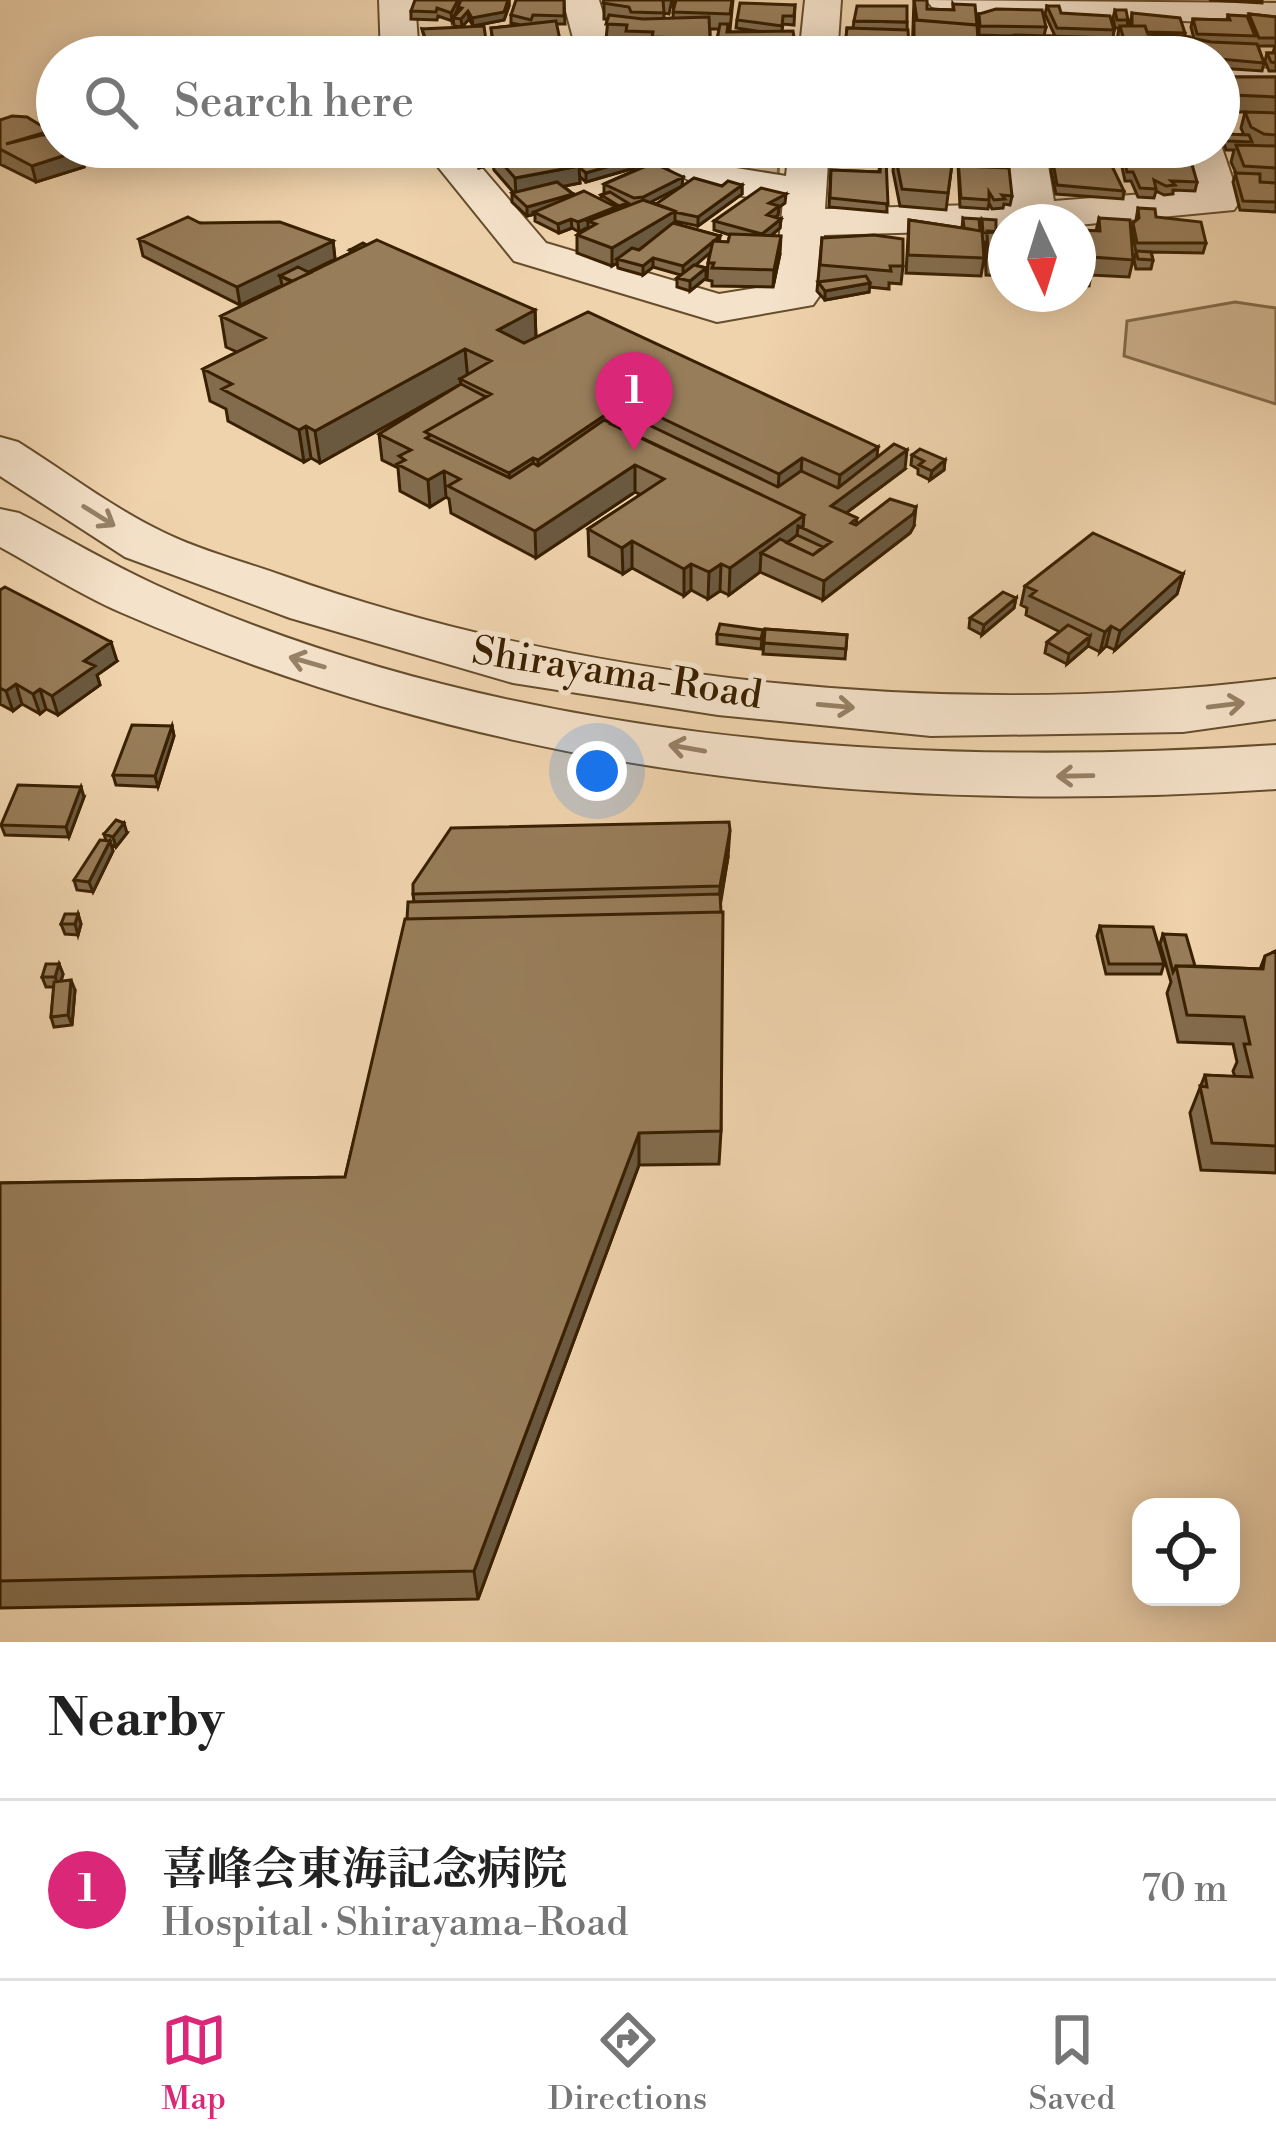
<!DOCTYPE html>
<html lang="en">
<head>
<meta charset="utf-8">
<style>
  body { margin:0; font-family:"Libre Bodoni","Noto Serif JP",serif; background:#f2f2f2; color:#222 }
  .controls { position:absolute; right:36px; bottom:36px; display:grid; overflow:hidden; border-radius:24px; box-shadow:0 6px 30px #0003 }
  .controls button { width:108px; height:108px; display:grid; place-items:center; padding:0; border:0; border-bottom:3px solid #e0e0e0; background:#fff; color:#222; font:60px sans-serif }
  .compass { position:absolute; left:988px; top:204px; width:108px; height:108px; border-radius:50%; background:#fff; box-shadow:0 6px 30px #0003; rotate:176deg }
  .you { position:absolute; left:597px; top:771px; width:42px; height:42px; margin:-30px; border:9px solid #fff; border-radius:50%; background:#1a73e8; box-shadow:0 0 0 18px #1a73e833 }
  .badge { display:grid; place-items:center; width:78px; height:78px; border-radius:50%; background:#db2777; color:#fff; font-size:39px; font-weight:700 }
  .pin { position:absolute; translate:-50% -99px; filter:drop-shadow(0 3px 6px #0008) }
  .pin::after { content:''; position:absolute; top:63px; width:42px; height:36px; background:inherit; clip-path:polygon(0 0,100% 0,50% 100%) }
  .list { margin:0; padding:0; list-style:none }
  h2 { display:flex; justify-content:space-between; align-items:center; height:156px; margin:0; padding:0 48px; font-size:51px }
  h2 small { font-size:39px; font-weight:400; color:#767676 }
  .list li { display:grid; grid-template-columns:78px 1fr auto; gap:36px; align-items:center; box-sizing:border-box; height:180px; padding:0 48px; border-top:3px solid #e0e0e0 }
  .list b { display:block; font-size:45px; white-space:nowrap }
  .list p { margin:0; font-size:39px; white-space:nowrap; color:#767676 }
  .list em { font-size:39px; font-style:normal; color:#767676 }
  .icon { flex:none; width:66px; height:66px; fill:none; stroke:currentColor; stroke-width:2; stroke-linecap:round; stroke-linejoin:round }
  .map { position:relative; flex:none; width:1276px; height:1642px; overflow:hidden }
  .search { position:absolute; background:#fff; box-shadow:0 6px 30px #0003; left:36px; right:36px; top:36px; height:132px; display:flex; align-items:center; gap:30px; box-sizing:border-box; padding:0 42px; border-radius:66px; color:#767676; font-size:45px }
  .sheet { height:336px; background:#fff }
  nav { display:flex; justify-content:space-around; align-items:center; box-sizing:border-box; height:168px; border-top:3px solid #e0e0e0; background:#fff; font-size:33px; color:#767676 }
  nav a { display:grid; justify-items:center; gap:6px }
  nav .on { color:#db2777 }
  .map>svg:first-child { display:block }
  .green { fill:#d0b590; stroke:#846a48; stroke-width:3 }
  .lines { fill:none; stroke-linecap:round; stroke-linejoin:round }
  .minor-casing { stroke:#664d2c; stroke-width:4 }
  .minor { fill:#f5e2ca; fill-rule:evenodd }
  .wall { fill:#836c4d; stroke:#392001; stroke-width:3; fill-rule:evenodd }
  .shaded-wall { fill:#6a583f; stroke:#392001; stroke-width:3 }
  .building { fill:#987d5a; stroke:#392001; stroke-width:3 }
  .oneway { stroke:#978166 }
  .labels { text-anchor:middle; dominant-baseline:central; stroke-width:10; stroke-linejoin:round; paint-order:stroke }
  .street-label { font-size:39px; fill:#392001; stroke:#f5e2ca }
</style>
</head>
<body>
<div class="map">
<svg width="1276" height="1642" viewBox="0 0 1276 1642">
  <rect width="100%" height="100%" fill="#efd3ad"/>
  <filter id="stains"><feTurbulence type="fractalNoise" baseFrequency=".00167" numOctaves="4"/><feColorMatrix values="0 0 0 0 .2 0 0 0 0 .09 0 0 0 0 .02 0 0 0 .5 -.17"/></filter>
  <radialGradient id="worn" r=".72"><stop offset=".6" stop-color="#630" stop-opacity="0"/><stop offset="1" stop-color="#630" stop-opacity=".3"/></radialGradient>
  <path class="green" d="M688,147H780L778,176L730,174Z
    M1235,302L1276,308V404L1124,356L1127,321Z"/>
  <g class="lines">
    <g class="minor-casing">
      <path id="minor" d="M379,0H415L419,57H381Z
        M563,0H599L616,57H578Z
        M805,0H841L837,57H799Z
        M926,0L1276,3V25L944,11L932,7Z
        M1219,67L1276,69V91L1219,89Z
        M1219,139L1240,201L1234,210L1078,225L1006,222V230L824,235L820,295L813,305L717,322L514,261L422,147H464L546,243L719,294L775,285L783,201C737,197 677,189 649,147H694L730,167L786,176L789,147H829L825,209L1012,204L1005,147H1045L1054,201L1195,190L1184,147H1219Z
        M0,437L18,442C66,472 114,509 165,533C202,551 245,562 284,576C589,684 955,719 1276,679V719L1183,732L931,736L718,715L513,683L290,618L125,557L0,476Z
        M0,509L19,513C65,537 110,564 156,585C503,742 901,769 1276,745V789C875,816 492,774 120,612C79,594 40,569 0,547Z"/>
    </g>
    <use href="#minor" class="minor"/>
  </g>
  <path class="wall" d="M509,0V6L504,20L473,26L469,19L462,27L454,26L453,18L458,13V9L452,21L438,16L437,20L411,19V11Z
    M564,0L565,24H556L560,46L504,57V51L519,50H494L491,28L520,25L511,23V15Z
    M604,0H672L669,14L664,13V19L673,18L674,0H733L730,30L727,29V32H763L736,28L737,20L795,5L794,25L783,24L782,31L797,57L716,46L719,29H710V55H678V54L652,53V48L626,46V41L606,40L608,19H604Z
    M914,0L927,9L953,10V4L978,42L976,57H912Z
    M1209,0H1262V3Z
    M1047,6L1061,13L1114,30L1113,38L1118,57H1003L977,54L978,40L1009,36L979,35V14L1046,27L1044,36H1055L1045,14Z
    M1115,10L1128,20L1127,26H1130L1132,13L1185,33L1184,36L1194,39L1191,27L1193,19L1227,20L1228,15L1248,19L1249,14L1276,17V71H1269L1265,61L1267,53H1273L1275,46H1258L1264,63L1262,71L1219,68V57H1122L1117,41L1119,28H1115L1113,18Z
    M854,21L907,22L908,56L845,54L847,28H853Z
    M422,29L487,48L488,57L473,52L429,54Z
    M1228,77H1276V212L1240,210L1233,182L1236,173L1231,162L1234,150H1226L1224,143L1226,134L1244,135L1241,128L1245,112H1229L1224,93Z
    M0,120L50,131L51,135L81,150L84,167L36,182L0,164Z
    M478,147H550L556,149L555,147H585L565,151L664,153V162L655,164L682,186L650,202L656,204L722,186L742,185V194L698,226L675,221V224L720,236L719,242H728L730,235L714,230V221L785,203L779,207L778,215L775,218L781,219L780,228L771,236L780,254L773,287L712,286V281L707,280L708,263L710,252L695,265L706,268V278L690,291L677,287V278L681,275L653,267L643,275L618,268L617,263L612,266L577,253V235L588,227L579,232L572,228L559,233L535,221V214L527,216L512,202V193H514L494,170L493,164L479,168L474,163L473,154L483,152ZM634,163L640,168L604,184V192L606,193L601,195V200L573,194L563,186L580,183L579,176L586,182L634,168Z
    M826,147L926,155L925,151H917V147H997V152L1011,159L1009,168L965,165L1012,196L1010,205L1004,204L1003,208L992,209L989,203L988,209L960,207L958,164H952L946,210L900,206L893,171L894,162H886L887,212L829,207L831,170L879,172L880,161L825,160Z
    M1052,147H1112L1111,151L1107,154L1052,150Z
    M1122,147H1177L1157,148L1156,153L1123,151Z
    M1124,158L1197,182L1195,191L1173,190V194L1164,195L1156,191L1154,198L1138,197L1131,181H1125L1122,167Z
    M1053,162L1124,191L1123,199L1056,194L1051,171Z
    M1138,208L1206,243L1203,253L1151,252L1153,260L1151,269H1136L1134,260L1136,252L1132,232L1133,223L1136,220Z
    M963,218L981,231L982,219L996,232H1006V276L986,275L985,242H983L984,258L981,276L906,273L909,220L962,228Z
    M1099,218L1133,260L1129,277L1091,275L1089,286L1078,285V226L1086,230L1096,231Z
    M200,223L333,241L335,259L308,272L310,273L350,253V250L535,310L536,337L905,469L846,513L857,518L856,525L914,526L910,533L823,600L760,572L729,595L720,591L708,599L691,590L684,596L632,568L623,574L589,556L588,529L641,495L635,492L536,558L451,513L449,499L446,497L430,507L400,491L398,468L382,460L379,434L461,384L320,463L311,458L304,462L228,421L226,409L210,401L203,369L237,352L226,347L221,316L283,286L240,305L143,256L139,239Z
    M822,238L903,266L901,284L889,283V289L869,287V292L825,300L817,291Z
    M912,455L945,460L944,470L930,480L918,474V469L911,465Z
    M1183,574L1177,594L1115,650L1106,646L1100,652L1088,646L1067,664L1045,653L1047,642L1060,632L1026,615L1027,608L1021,605L1025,586Z
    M0,590L117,661L97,675L100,685L58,715L46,709L40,714L22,704L13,711L0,704Z
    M1016,598L1014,608L982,635L969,628L970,618Z
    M765,629L847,635L845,659L763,654Z
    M763,630L761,649L717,644V634Z
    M172,726L174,736L158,787L116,785L113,775Z
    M84,797L69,837L5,835L1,825Z
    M127,833L116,847L111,845L113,851L93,892L77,890L74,880L106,841L104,834Z
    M728,857L720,903L721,1131L719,1164L639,1165L478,1599L0,1608V1183L345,1177L407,919L414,902L413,894Z
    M78,914L81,924L78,935L65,934L61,924Z
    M1100,926L1164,964L1161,974H1106L1097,936Z
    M1163,934L1195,966L1260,969L1265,956L1276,951V1173L1201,1170L1190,1113L1205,1075L1235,1077L1233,1071L1237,1062L1233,1044L1178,1042L1167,993L1171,982L1160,944Z
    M59,964L63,974L61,981L75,990L72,1025L54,1027L51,1017L54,987H46L42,977Z"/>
  <path class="shaded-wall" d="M458,0H462L452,21L451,13Z
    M509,0V6L504,20L473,26L472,18Z
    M468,11L469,19L462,27L461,19Z
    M559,147H585L559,152Z
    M81,150L84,167L36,182L32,166Z
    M631,152V160L634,159V168L586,182V173Z
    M664,153V162L640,168V159Z
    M493,156V164L479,168V159Z
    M579,166L580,183L516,196L515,178Z
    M683,177L682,186L643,206V197Z
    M742,185V194L698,226V217Z
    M573,194V203L534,212L535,214L527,216V207Z
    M786,194L785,203L779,207L778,215L767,224L769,203Z
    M616,207V216L588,221V227L579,232L578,222Z
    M675,211V228L622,260L617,259V263L612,266V248Z
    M571,219L572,228L559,233L558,224Z
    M781,219L780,228L762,243V234Z
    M720,236L719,245L683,276V266Z
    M781,236L780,254L773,287L774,270Z
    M333,241L335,259L290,281L280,276L282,285L240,305L237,287Z
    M653,258V267L643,275V266Z
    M706,268V278L690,291V281Z
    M870,283L869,292L825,300V291Z
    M535,310L536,341L500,362L498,330Z
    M465,349L468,380L460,379L461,384L320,463L315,431Z
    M626,401V433L539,492L538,460Z
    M306,426L311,458L304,462L299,430Z
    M878,447L875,474L907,450L905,469L830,525L831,506L837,502L840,475Z
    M533,458L535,490L511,505L509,473Z
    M802,458L800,490L777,506L779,474Z
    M945,460L944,470L930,480L932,471Z
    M635,465V492L536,558L535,531Z
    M444,471L446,497L430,507L428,480Z
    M916,507L914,526L910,533L823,600L824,581Z
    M804,515L803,528L798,526L796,545L761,553L760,572L729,595L730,568Z
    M632,541V568L623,574L622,548Z
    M691,564V590L684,596V569Z
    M721,564L720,591L708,599L709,572Z
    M1183,574L1177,594L1115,650L1120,631Z
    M1016,598L1014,608L982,635L984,625Z
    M1111,626L1106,646L1100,652L1105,632Z
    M1090,636L1088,646L1067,664L1069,654Z
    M111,642L117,661L97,675L100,685L58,715L52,696L84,661Z
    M16,684L22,704L13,711L6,691Z
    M40,689L46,709L40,714L33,694Z
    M172,726L174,736L158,787L155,776Z
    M81,787L84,797L69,837L66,827Z
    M124,823L127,833L116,847L113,837Z
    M730,830L728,857L719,913L720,886Z
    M110,841L113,851L93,892L89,882Z
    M78,914L81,924L78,935L75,924Z
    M59,964L63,974L59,988L55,977Z
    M71,980L75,990L72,1025L68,1015Z
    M639,1133V1165L478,1599L474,1571Z"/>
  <path class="building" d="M415,0H458L451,13L437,8L436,12L411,11Z
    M461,0H508L504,12L472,18L468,11L461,19L453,18L462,8L458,7Z
    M516,0H564V16L533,15L531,20L511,15Z
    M604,0H663L664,13L631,12L629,7L603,3Z
    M676,0H732L730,14L673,12Z
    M914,0H927V9L954,10L953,4L975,5L977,25L917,20Z
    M740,3L795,5L794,16H783L782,26L737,20Z
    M857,6H907V22L854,21Z
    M1047,6H1059L1061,13L1110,16L1114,30L1057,28Z
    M996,9L1042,10L1046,27L980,26L979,14Z
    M1115,10H1126L1128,20H1117Z
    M1132,13L1180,18L1185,33L1147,32L1145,26H1132Z
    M1249,14L1276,17V38H1259Z
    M609,15L643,19L709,17L710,39L652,37L653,32L626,31L627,25L606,24Z
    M1228,15L1247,16L1255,36L1197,34L1193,19L1230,20Z
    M914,20L977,25L978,42H914Z
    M556,21L560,40L493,42L491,28Z
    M720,24H728L727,32L793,31L797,57L789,56L790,51L774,48L716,46Z
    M484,26L487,48H477V44L428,46L422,29Z
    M1120,26H1145L1148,34L1190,37L1195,52L1127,50Z
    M847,28L908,30L909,48L845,45Z
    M1016,35L1115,38L1119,54L1065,50L1066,56L1053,55L978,45V40Z
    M1191,38L1211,42L1257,44L1264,63L1219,59V57H1196Z
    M562,46L568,56L579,55V57H507L504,51Z
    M712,46L790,51L789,57H710Z
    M680,48L707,49L705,57H646L647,54L678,55Z
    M486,51L488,57H427Z
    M1267,53H1276V63L1271,62Z
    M1228,77H1276V97L1233,95Z
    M1245,112L1276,113V135L1264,134L1251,127Z
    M12,116L27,117L50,131L6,144L42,135H57V147H76L81,150L32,166L0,149V120Z
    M1226,134L1249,135L1252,142L1228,141Z
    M1236,145L1276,146V168L1244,166Z
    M485,147H526L493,153L494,155L479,159L473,154L489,151Z
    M526,147L564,150L579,166L515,178L493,153Z
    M588,147H644L646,149L656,147L664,153L640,159L631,152L627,153L634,159L586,173L579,167L584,165L567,152Z
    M826,147H914L915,153L825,151Z
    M927,147H997V152H1010L1011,159L927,153Z
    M895,154L931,156L932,163L952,164L948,193L902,189Z
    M1124,158L1191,161L1197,182L1171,181L1175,185L1166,186L1154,180L1156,189L1140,188L1133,172H1127Z
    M881,159H886L888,204L830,198L831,170L880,172Z
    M958,159H964L965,166L1009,168L1012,196L1002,195L1005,199L994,200L989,192V200L961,198Z
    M1053,162L1111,164L1124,191L1057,185Z
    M653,163L683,177L643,197L634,198L604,184Z
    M1235,173L1260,174V182L1276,183V202L1243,201Z
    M694,178L722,186L728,181L742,185L698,217L674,212L675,211L656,204Z
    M557,182L573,194L527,207L512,193Z
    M761,188L786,194L769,203L779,206L767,215L781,219L762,234L714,221Z
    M584,191L616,207L578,222L571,219L558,224L534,212Z
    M610,192L628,203L619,206L601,195Z
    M643,200L675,211L612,248L577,235L596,224L588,221Z
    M1138,208L1155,209L1156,217L1201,222L1206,243H1137L1133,223L1139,218Z
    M188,217L200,223L280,222L333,241L237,287L139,239Z
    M963,218L979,219L980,231L964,228Z
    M1099,218L1130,220L1133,260L1078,256V230L1100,231Z
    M982,219L996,220V232L983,233Z
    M909,220L982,231L984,258L908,255Z
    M673,223L720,236L683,266L653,258L643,266L617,259L632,248L639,250Z
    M987,231L1006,232V258L988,257Z
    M730,234L781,236L774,270L712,268L714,263H708L713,241L728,242Z
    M874,235L903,239V266H890L891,271L820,265L822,238Z
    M377,240L535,310L498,330L524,343L588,312L878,447L840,475L802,458L779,474L626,401L538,460L533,458L509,473L425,432L491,394L460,379L491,361L465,349L315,431L306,426L299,430L222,389L232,384L203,369L265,338L221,316Z
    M363,243L367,245L354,251L350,250Z
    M1136,251L1151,252L1153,260L1138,259Z
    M694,265L706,268L690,281L677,278Z
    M298,267L310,273L292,281L280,276Z
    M1078,267L1090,268L1091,276L1078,275Z
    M866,276L870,283L825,291L818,282Z
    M461,384L486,397L425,432L431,435L426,438L510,478L533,463L538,466L604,420L804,515L730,568L721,564L709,572L691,564L684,569L632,541L622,548L588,529L664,479L635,465L535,531L448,486L460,479L444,471L428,480L397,464L405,460L399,456L411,450L379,434Z
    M626,414L778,487L801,471L838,488L894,444L907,450L831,506L857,518L851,523L856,525L890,499L916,507L913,514L824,581L761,553L780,539L813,555L831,542L803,528L804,515L611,424Z
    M920,449L945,460L932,471L919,465L924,461L912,455Z
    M1093,533L1183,574L1120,631L1111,626L1105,632L1030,596L1036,591L1025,586Z
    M797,535L823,547L813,555L787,543Z
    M5,587L111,642L84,661L95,666L52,696L40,689L33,694L16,684L6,691L0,688V590Z
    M1003,592L1016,598L984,625L970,618Z
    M720,624L763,630L761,639L717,634Z
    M1068,625L1090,636L1069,654L1047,642Z
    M765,629L847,635L846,649L764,643Z
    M132,725L172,726L155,776L113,775Z
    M18,785L81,787L66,827L1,825Z
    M116,820L124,823L113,837L104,834Z
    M729,822L730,830L720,886L413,894V884L451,828Z
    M100,840L110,841L89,882L74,880Z
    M720,894L721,912L407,919L408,902Z
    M723,912L721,1131L639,1133L474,1571L0,1581V1183L345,1177L405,919Z
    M65,914H78L75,924H61Z
    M1100,926L1153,927L1164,964H1109Z
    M1163,934L1186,935L1195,966H1176L1173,972Z
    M1276,951V1146L1212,1143L1200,1086L1207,1087L1205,1075L1252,1077L1244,1044H1250L1244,1017L1187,1015L1176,966L1263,969L1265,956Z
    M46,964H59L55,977H42Z
    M71,980L68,1015L51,1017L54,982Z"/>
  <defs><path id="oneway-shaft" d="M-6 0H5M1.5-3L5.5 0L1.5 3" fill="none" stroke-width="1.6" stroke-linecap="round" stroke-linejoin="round" transform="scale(3)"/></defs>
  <g class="oneway">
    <use href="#oneway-shaft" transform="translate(99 516) rotate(32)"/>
    <use href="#oneway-shaft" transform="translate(307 662) rotate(-164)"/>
    <use href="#oneway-shaft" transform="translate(1226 705) rotate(-7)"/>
    <use href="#oneway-shaft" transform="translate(836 706) rotate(5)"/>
    <use href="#oneway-shaft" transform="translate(687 748) rotate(-170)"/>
    <use href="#oneway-shaft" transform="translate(1075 776) rotate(179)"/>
  </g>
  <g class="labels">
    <g class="street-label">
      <text transform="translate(617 674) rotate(9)">Shirayama-Road</text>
    </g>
  </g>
  <rect width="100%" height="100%" filter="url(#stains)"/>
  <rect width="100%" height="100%" fill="url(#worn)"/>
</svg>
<div class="controls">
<button><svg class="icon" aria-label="locate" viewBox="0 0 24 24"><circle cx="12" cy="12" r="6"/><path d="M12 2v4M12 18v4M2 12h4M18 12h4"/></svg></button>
</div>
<svg class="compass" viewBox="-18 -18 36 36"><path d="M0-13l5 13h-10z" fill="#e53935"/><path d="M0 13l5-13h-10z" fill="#767676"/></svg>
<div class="you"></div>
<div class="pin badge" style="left:634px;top:451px">1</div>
<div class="search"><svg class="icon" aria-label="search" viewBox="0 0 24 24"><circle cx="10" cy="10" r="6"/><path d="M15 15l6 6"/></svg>Search here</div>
</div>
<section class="sheet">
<h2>Nearby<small></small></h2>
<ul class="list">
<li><span class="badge">1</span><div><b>喜峰会東海記念病院</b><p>Hospital · Shirayama-Road</p></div><em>70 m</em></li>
</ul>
</section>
<nav>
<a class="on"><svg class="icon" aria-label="map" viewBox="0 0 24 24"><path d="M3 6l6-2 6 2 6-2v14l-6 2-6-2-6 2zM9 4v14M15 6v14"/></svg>Map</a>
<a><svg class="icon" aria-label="directions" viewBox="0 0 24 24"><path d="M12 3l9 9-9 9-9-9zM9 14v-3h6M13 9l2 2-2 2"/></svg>Directions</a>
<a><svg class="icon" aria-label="saved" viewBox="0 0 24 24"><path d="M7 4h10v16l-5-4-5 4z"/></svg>Saved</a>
</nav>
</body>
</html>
